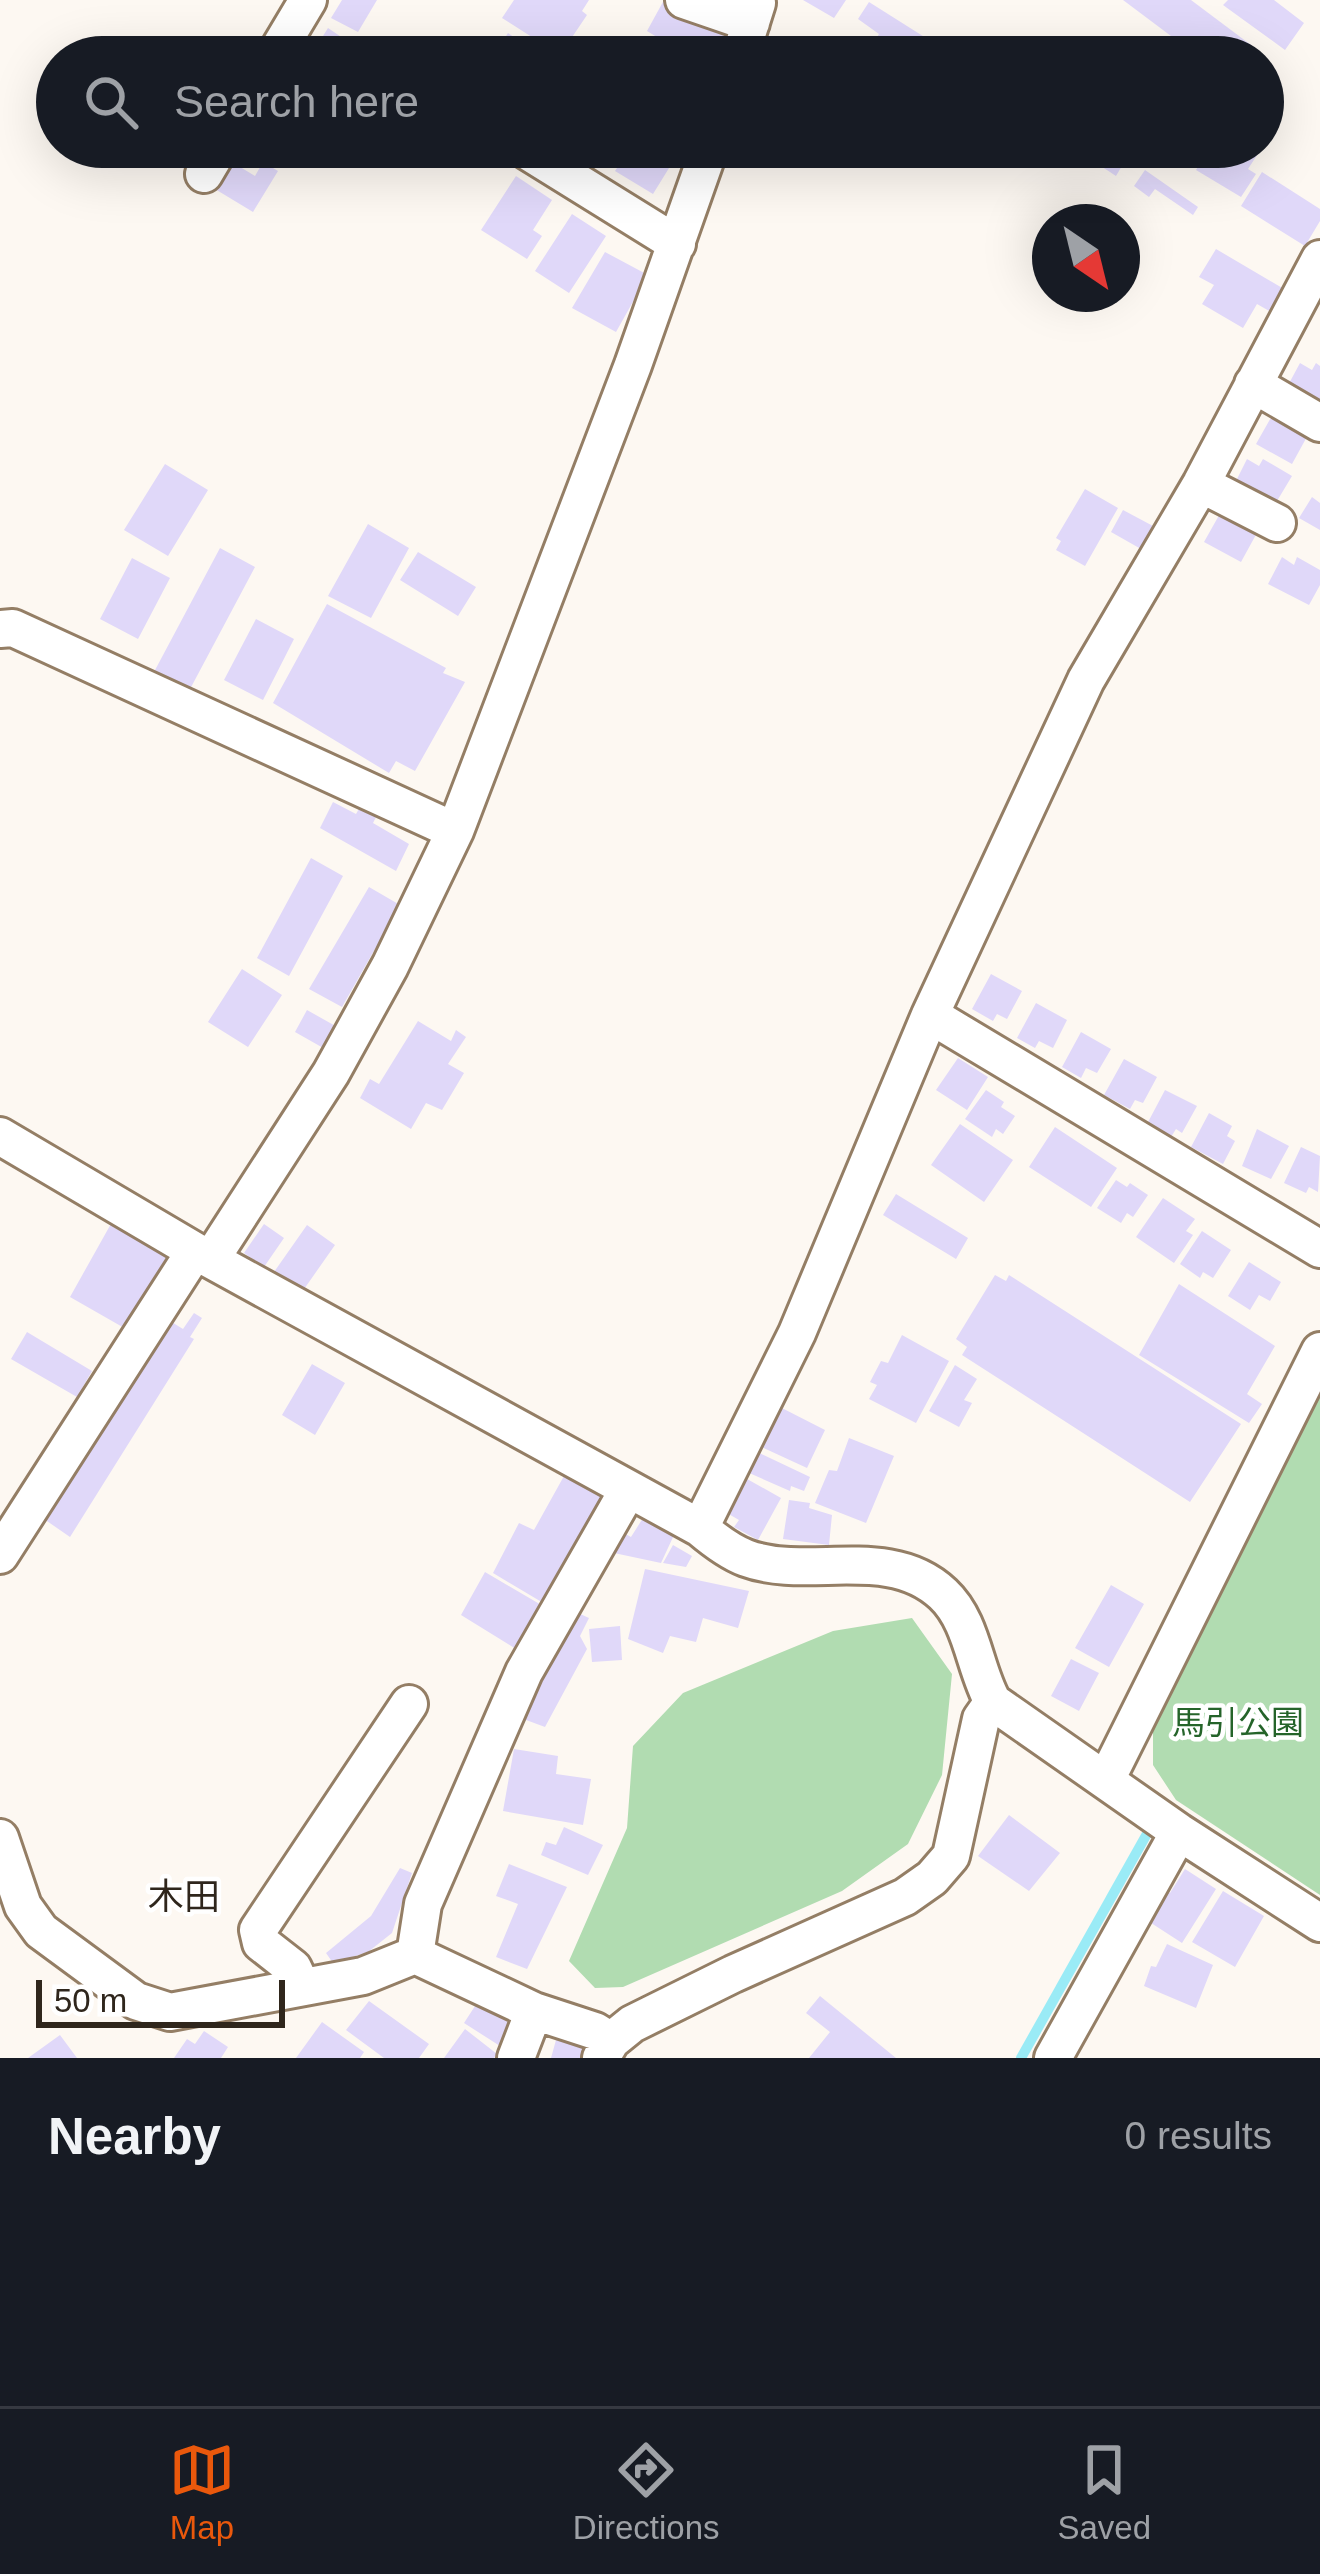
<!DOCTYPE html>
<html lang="en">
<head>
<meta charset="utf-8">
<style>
  body { margin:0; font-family:Arial,"Noto Sans JP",sans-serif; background:#20242c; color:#f1f3f6 }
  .compass { position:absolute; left:1032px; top:204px; width:108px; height:108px; border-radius:50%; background:#171b24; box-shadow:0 12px 48px #0002; rotate:145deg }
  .scale { position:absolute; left:36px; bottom:30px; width:249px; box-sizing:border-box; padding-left:12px; border:6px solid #2f261c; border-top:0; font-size:33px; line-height:42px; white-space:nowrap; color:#2f261c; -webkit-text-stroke:9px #fff; paint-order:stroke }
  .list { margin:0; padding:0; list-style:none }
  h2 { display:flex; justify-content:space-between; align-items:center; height:156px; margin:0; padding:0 48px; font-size:51px }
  h2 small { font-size:39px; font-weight:400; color:#9ea1a6 }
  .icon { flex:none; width:66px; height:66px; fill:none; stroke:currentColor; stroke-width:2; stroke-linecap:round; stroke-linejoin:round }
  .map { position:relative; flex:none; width:1320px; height:2058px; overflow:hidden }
  .search { position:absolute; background:#171b24; box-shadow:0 12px 48px #0002; left:36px; right:36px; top:36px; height:132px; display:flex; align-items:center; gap:30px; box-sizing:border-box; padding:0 42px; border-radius:66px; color:#9ea1a6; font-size:45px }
  .sheet { height:348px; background:#171b24 }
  nav { display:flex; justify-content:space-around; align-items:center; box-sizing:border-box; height:168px; border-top:3px solid #363941; background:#171b24; font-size:33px; color:#9ea1a6 }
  nav a { display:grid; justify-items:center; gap:6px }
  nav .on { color:#ea580c }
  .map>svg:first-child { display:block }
  .green { fill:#b1dcb1 }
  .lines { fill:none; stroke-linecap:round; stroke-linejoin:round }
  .stream { stroke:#9aebf6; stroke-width:10 }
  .building { fill:#e0d8f9 }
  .street-casing { stroke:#947e65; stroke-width:42 }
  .street { stroke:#fff; stroke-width:36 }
  .labels { text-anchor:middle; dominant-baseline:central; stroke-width:9; stroke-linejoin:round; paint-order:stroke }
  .park-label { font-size:33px; fill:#25642a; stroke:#fff }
  .neighbourhood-label { font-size:36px; fill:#2f261c; stroke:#fff }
</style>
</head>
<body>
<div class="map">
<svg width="1320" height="2058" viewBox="0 0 1320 2058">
  <rect width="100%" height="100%" fill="#fdf8f2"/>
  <path class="green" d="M1320,1374V1895L1176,1800L1153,1765V1707Z
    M912,1618L952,1674L942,1775L908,1844L842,1891L623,1987L595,1988L569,1961L627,1828L633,1746L683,1693L833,1631Z"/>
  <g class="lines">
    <path class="stream" d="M1021,2058L1148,1832"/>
  </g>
  <path class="building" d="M342,0H377L358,32L331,18Z
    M514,0H589L582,11L587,15L560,55L502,18Z
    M664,0L726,32L718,46L726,51L723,57L657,56L665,42L647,31Z
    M803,0H846L834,18Z
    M1123,0H1191L1259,51L1255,57H1199Z
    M1228,0H1274L1304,23L1285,50L1223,5Z
    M869,2L926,38L915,57L867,54L879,34L858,19Z
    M328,28L356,47L350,57H310Z
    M508,33L542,57H493Z
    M542,147H592L577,169Z
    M631,147H682L653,194L615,171Z
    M1089,147H1108L1126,159L1116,176L1084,155Z
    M1210,147L1261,149L1248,169L1256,174L1241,197L1196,170Z
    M227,159L255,176L263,162L278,171L253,212L210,186Z
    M1145,170L1198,207L1193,215L1155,189L1149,197L1134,186Z
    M1262,172L1320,209V221L1305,246L1241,206Z
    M516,176L552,200L533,230L542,236L527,259L481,230Z
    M572,214L606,236L569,293L535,271Z
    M1216,249L1284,289L1271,312L1257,304L1243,328L1202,304L1214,285L1199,277Z
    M605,252L648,275L616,332L572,308Z
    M1300,363L1312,370L1316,363L1320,366V407L1286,389Z
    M1273,414L1309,433L1292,464L1256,444Z
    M1247,459L1259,466L1263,459L1292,476L1274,506L1234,485Z
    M165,464L208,490L168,556L124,530Z
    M1085,489L1118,508L1085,566L1056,550L1061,541L1056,538Z
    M1312,497L1320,503V530L1299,518Z
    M1123,510L1153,526L1141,549L1111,532Z
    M1222,510L1258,531L1241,562L1204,542Z
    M368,524L409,548L371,618L328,596Z
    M220,548L255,567L189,691L154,672Z
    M418,552L476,587L458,616L400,580Z
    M1282,557L1294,565L1297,557L1320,570V585L1309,605L1268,584Z
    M132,558L170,578L138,639L100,619Z
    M327,604L446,668L443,673L465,682L415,771L396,761L389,773L273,703Z
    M256,619L294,639L263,700L224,680Z
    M364,800L380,809L373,823L409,844L396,871L320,828L333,802L356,814Z
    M311,858L343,876L289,976L257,958Z
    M369,887L400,905L342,1007L309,989Z
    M242,969L282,995L248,1047L208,1022Z
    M991,974L1022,991L1007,1019L997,1014L993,1021L972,1009Z
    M1036,1003L1067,1020L1053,1048L1039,1041L1035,1048L1017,1038Z
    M307,1010L339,1028L325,1049L295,1032Z
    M418,1021L451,1041L456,1030L466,1037L448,1064L464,1073L442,1110L426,1103L411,1129L360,1098L370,1079L379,1084Z
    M1081,1032L1111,1049L1097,1073L1086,1068L1081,1078L1062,1067Z
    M958,1058L988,1077L967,1110L936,1090Z
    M1124,1059L1157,1077L1143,1103L1135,1100L1130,1109L1104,1095Z
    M986,1090L1004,1102L1001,1107L1015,1116L1003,1134L996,1129L992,1137L965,1119Z
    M1165,1090L1197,1106L1182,1133L1176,1129L1171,1137L1147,1124Z
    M1209,1113L1232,1126L1227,1136L1235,1141L1223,1164L1191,1147Z
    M960,1124L1013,1160L984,1202L931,1165Z
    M1055,1127L1117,1168L1091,1207L1029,1167Z
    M1257,1129L1289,1146L1271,1179L1242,1166Z
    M1301,1147L1320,1156L1318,1192L1309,1187L1306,1193L1284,1183Z
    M1116,1180L1127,1187L1130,1183L1148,1195L1133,1217L1127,1213L1121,1223L1097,1208Z
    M896,1194L968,1238L956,1259L883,1215Z
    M1163,1198L1195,1219L1186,1231L1193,1235L1174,1263L1136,1237Z
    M112,1222L171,1254L126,1329L70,1297Z
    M264,1224L284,1238L264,1267L244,1253Z
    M307,1225L335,1245L302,1292L274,1272Z
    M1202,1231L1231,1250L1213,1278L1203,1272L1200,1278L1180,1264Z
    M1249,1262L1281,1282L1270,1301L1259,1295L1250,1310L1228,1296Z
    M995,1275L1006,1281L1009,1275L1241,1424L1190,1502L962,1355L967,1347L956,1339Z
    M1179,1284L1275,1346L1247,1394L1262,1404L1249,1423L1139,1355Z
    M194,1313L202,1318L190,1337L194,1339L70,1537L44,1519L170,1321L183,1329Z
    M27,1332L92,1371L77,1397L11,1359Z
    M902,1335L949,1361L916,1423L869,1399L877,1385L870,1382L881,1361L888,1363Z
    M312,1364L345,1383L315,1435L282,1415Z
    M955,1365L977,1379L964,1400L972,1403L959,1427L929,1411Z
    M776,1405L825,1430L807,1468L755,1444Z
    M849,1438L894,1456L866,1523L815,1503L829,1470L837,1471Z
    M755,1451L810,1477L804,1491L791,1486L790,1491L747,1472Z
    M740,1475L781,1498L758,1540L734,1527L739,1520L720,1509Z
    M564,1476L609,1500L545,1604L493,1573L519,1523L534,1530Z
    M789,1500L810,1503L809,1508L832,1515L829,1545L783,1539Z
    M643,1518L674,1535L661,1563L614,1553L622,1532L631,1537Z
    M673,1545L692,1556L686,1567L663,1563Z
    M645,1569L749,1591L738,1628L703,1618L696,1642L670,1636L663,1653L628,1639Z
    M485,1572L543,1606L516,1649L461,1615Z
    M1111,1585L1144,1604L1109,1667L1075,1648Z
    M578,1613L589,1618L580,1636L587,1649L545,1727L518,1717Z
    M620,1626L622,1660L592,1662L589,1629Z
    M1071,1659L1099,1673L1079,1711L1051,1696Z
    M514,1749L558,1756L556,1774L591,1779L583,1825L503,1811Z
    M1009,1815L1060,1853L1029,1891L978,1856Z
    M564,1827L603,1845L588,1875L541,1855L546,1842L556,1845Z
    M509,1864L567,1887L527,1969L496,1957L518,1904L496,1896Z
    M400,1868L412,1873L392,1933L368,1952L333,1963L326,1953L371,1916Z
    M1185,1869L1216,1889L1182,1943L1148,1921L1166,1891L1170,1893Z
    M1223,1891L1264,1916L1235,1967L1192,1942Z
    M1167,1944L1213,1965L1196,2008L1144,1986L1151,1966L1156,1967Z
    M820,1996L896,2058H809L830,2032L806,2013Z
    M369,2001L429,2044L419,2058H384L346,2030Z
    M477,2003L513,2025L500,2046L464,2023Z
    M322,2022L364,2052L360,2058H296Z
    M465,2029L497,2054L494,2058H444Z
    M204,2031L228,2047L221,2058H174L187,2039L195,2044Z
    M60,2035L77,2058H28Z
    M556,2040L586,2047L583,2058H551Z"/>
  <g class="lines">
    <g class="street-casing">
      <path id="street" d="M684,0L751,23
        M274,57L308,0
        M740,57L757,3
        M527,151L677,244
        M204,174L220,147
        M1253,384L1320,423
        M1201,484L1277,523
        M0,629L13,628L455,831
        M930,1015L1320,1249
        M0,1136L195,1251L700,1528C713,1539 730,1552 746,1558C807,1581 889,1543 943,1594C973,1622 974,1669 993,1702L1179,1832L1320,1923
        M211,1259L331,1073L390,966L455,831L633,365L710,147
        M700,1528L797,1333L930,1015L1086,680L1201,484L1320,259
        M0,1555L195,1251
        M1106,1780L1320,1351
        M0,1838L23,1906L41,1931L136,2001L170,2012L363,1976L415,1955L534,2011L595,2031L611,2041
        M415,1955L423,1904L524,1672L628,1490
        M302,1987L293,1968L261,1943L258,1930L409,1704
        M516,2058L534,2011
        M601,2058L611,2041L632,2024L733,1974L905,1897L932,1878L951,1856L981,1719L993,1702
        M1053,2058L1179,1832"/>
    </g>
    <use href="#street" class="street"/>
  </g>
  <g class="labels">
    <g class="park-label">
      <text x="1238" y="1722">馬引公園</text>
    </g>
    <g class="neighbourhood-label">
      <text x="184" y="1896">木田</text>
    </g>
  </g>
</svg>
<svg class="compass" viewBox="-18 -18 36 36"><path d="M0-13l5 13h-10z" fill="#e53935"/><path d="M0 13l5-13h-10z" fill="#9ea1a6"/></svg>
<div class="scale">50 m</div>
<div class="search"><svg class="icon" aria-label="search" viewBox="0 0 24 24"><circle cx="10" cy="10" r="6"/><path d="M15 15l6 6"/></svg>Search here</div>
</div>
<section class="sheet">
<h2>Nearby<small>0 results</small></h2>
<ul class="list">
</ul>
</section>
<nav>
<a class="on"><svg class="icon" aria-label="map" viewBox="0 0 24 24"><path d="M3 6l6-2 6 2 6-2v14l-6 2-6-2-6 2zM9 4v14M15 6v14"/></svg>Map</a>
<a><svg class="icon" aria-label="directions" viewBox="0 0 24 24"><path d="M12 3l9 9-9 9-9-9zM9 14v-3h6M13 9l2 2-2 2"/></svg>Directions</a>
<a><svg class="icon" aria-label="saved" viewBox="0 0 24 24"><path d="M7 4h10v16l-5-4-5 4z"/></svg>Saved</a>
</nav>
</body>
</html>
